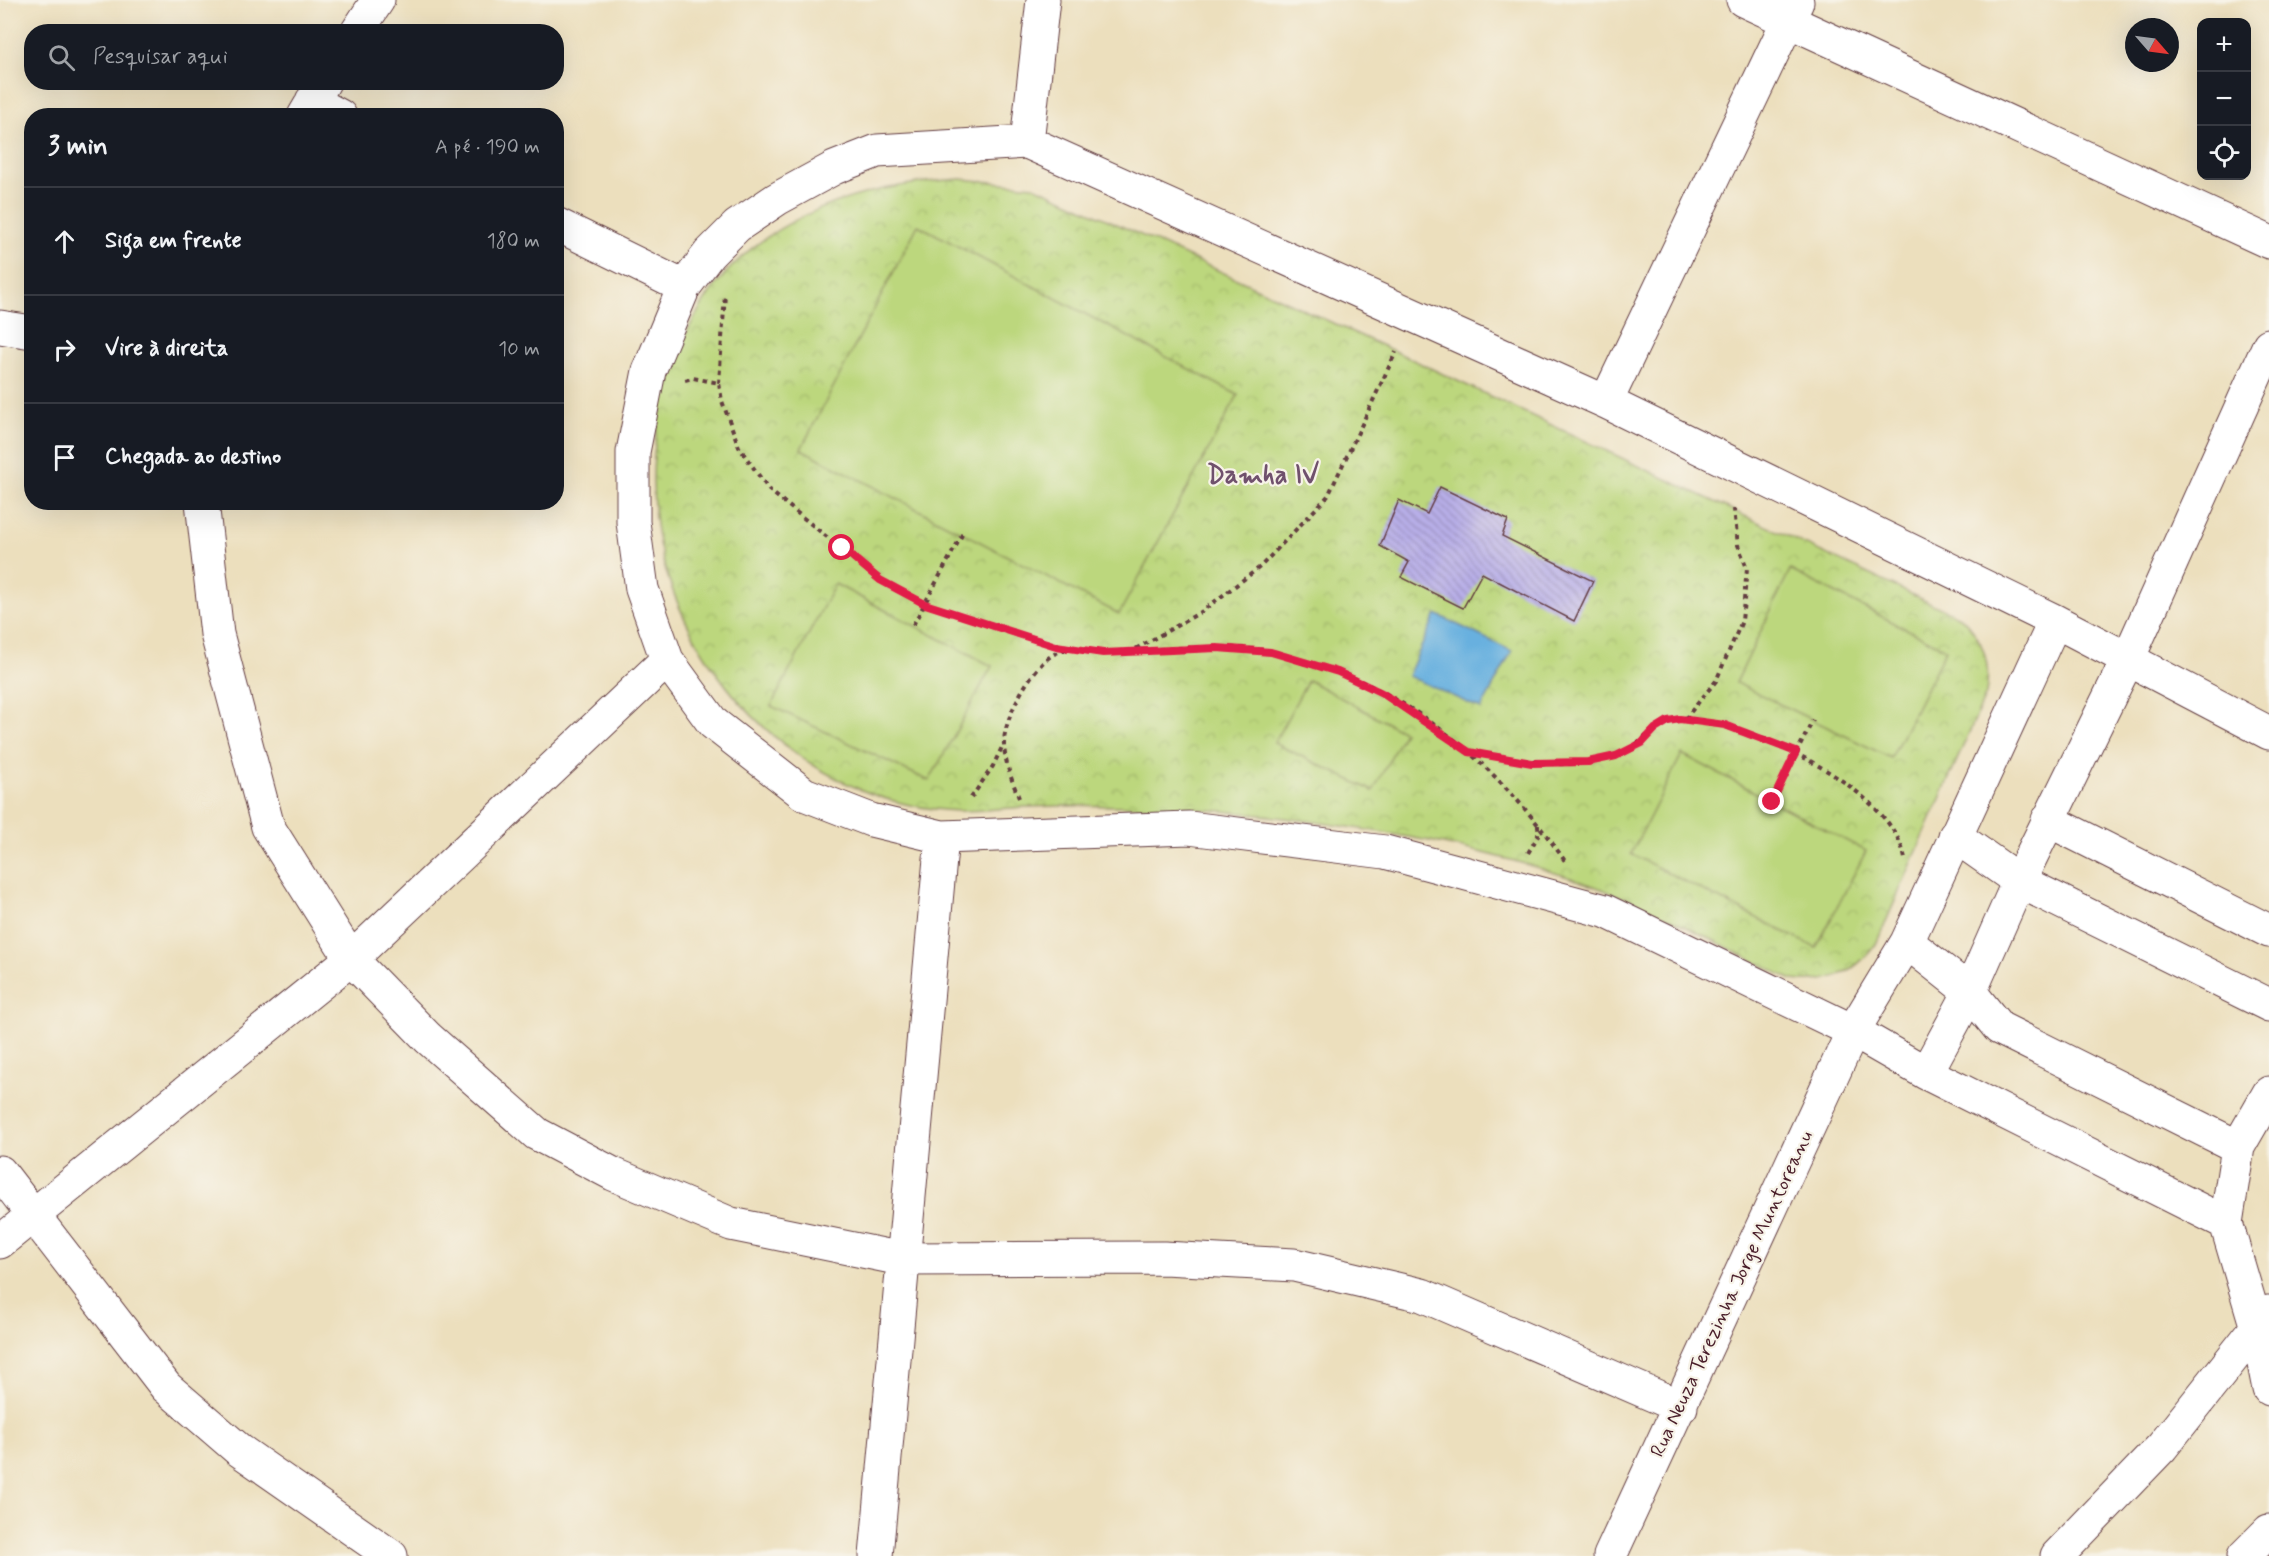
<!DOCTYPE html>
<html lang="pt">
<head>
<meta charset="utf-8">
<style>
  body { margin:0; font-family:Mynerve,sans-serif; background:#20242c; color:#f1f3f6 }
  .controls { position:absolute; right:18px; top:18px; display:grid; overflow:hidden; border-radius:12px; box-shadow:0 6px 24px #0002 }
  .controls button { width:54px; height:54px; display:grid; place-items:center; padding:0; border:0; border-bottom:2px solid #363941; background:#171b24; color:#f1f3f6; font:30px sans-serif }
  .compass { position:absolute; left:2125px; top:18px; width:54px; height:54px; border-radius:50%; background:#171b24; box-shadow:0 6px 24px #0002; rotate:118deg }
  .stop { position:absolute; width:18px; height:18px; margin:-14px; border:4px solid #e11d48; border-radius:50%; background:#fff }
  .stop.end { background:#e11d48; border-color:#fff; box-shadow:0 2px 6px #0008 }
  .list { margin:0; padding:0; list-style:none }
  h2 { display:flex; justify-content:space-between; align-items:center; height:78px; margin:0; padding:0 24px; font-size:26px }
  h2 small { font-size:20px; font-weight:400; color:#9ea1a6 }
  .list li { display:grid; grid-template-columns:39px 1fr auto; gap:18px; align-items:center; box-sizing:border-box; height:108px; padding:0 24px; border-top:2px solid #363941 }
  .list b { display:block; font-size:22px; white-space:nowrap }
  .list em { font-size:20px; font-style:normal; color:#9ea1a6 }
  .icon { flex:none; width:33px; height:33px; fill:none; stroke:currentColor; stroke-width:2; stroke-linecap:round; stroke-linejoin:round }
  .map { position:relative; flex:none; width:2269px; height:1556px; overflow:hidden }
  .search { position:absolute; background:#171b24; box-shadow:0 6px 24px #0002; left:24px; top:24px; width:540px; height:66px; display:flex; align-items:center; gap:15px; box-sizing:border-box; padding:0 21px; border-radius:24px; color:#9ea1a6; font-size:22px }
  .panel { position:absolute; background:#171b24; box-shadow:0 6px 24px #0002; left:24px; top:108px; width:540px; height:402px; border-radius:24px }
  .map>svg:first-child { display:block }
  .park { fill:url(#park-crowns); stroke:#837b54; stroke-width:1.5 }
  .pitch { fill:#bcd77d; stroke:#837b54; stroke-width:1.5 }
  .water { fill:#67b0df; stroke:#586885; stroke-width:1.5 }
  .building { fill:url(#building-back-hatch) }
  .lines { fill:none; stroke-linecap:round; stroke-linejoin:round }
  .minor-casing { stroke:#623c41; stroke-width:35 }
  .path { stroke:#623c41; stroke-width:4; stroke-dasharray:4.5 4.5; stroke-linecap:butt }
  .minor { stroke:#fff; stroke-width:33 }
  .route { stroke:#e11d48; stroke-width:8 }
  .labels { text-anchor:middle; dominant-baseline:central; stroke-width:4.5; stroke-linejoin:round; paint-order:stroke }
  .street-label { font-size:20px; fill:#4a1f2b; stroke:#f7f3e8 }
  .district-label { font-size:26px; font-weight:bold; fill:#70516d; stroke:#f7f3e8 }
</style>
</head>
<body>
<div class="map">
<svg width="2269" height="1556" viewBox="0 0 2269 1556">
  <defs>
    <pattern id="park-crowns" width="20" height="18" patternUnits="userSpaceOnUse" patternTransform="scale(1.5)"><rect width="20" height="18" fill="#bcd77d"/><path d="M2 6a3 3 0 1 1 6 0M12 15a3 3 0 1 1 6 0" fill="none" stroke="#a3b86c"/></pattern>
    <pattern id="building-back-hatch" width="6" height="6" patternUnits="userSpaceOnUse" patternTransform="scale(1.5)"><rect width="6" height="6" fill="#b8afe8"/><path d="M-1 5l2 2M0 0l6 6M5-1l2 2" fill="none" stroke="#988ebc"/></pattern>
  </defs>
  <rect width="100%" height="100%" fill="#f7f3e8"/>
  <filter id="ink" filterUnits="userSpaceOnUse"><feTurbulence type="fractalNoise" baseFrequency=".0167" numOctaves="2"/><feDisplacementMap in="SourceGraphic" scale="12" xChannelSelector="R" yChannelSelector="G"/><feConvolveMatrix kernelMatrix="1 2 1 2 8 2 1 2 1" color-interpolation-filters="sRGB"/></filter>
  <filter id="wash" filterUnits="userSpaceOnUse"><feTurbulence type="fractalNoise" baseFrequency=".008" numOctaves="4" result="noise"/><feDisplacementMap in="SourceGraphic" scale="24" xChannelSelector="R" yChannelSelector="G"/><feGaussianBlur stdDeviation="1.35" result="paint"/><feColorMatrix in="noise" values="0 0 0 0 0 0 0 0 0 0 0 0 0 0 0 0 0 1.4 0 .05"/><feComposite in="paint" operator="in"/></filter>
  <g filter="url(#wash)">
    <rect width="100%" height="100%" fill="#ecdfbd"/>
    <path class="park" d="M961,179L1034,186L1396,352L1962,618C1984,640 1991,663 1986,694L1876,944C1854,974 1829,985 1792,980C1734,952 1676,919 1617,895C1558,871 1493,854 1430,841C1339,824 1247,810 1155,807C1112,805 1068,805 1025,807C1004,808 982,811 960,811C817,807 699,693 663,560C640,472 658,369 709,294C765,214 868,184 961,179Z"/>
    <path class="pitch" d="M918,225L1238,395L1119,614L801,449Z
      M1790,570L1946,649L1891,758L1736,683Z
      M835,584L992,666L929,781L771,706Z
      M1308,680L1404,732L1373,791L1274,743Z
      M1682,754L1866,851L1816,948L1631,854Z"/>
    <path class="water" d="M1436,614L1512,651L1481,709L1408,676Z"/>
    <g id="blocks">
      <path class="building" d="M1440,487L1508,520L1502,536L1593,581L1574,621L1482,573L1463,608L1401,577L1409,562L1380,546L1399,500L1427,514Z"/>
    </g>
  </g>
  <g filter="url(#ink)">
    <use href="#blocks" fill-opacity="0" stroke="#623c41" stroke-width="1.5"/>
    <g class="lines">
      <g class="minor-casing">
        <path id="minor" d="M1743,0L2269,242
          M357,32L378,0
          M312,101L340,116
          M304,116L324,82
          M1027,142L1043,0
          M556,224L684,287
          M0,327L32,332
          M1606,402L1797,2
          M202,502L217,634L268,827L351,959L428,1038L537,1134L613,1174L731,1224L902,1259L1164,1258L1294,1265L1422,1295L1681,1407
          M2048,820L2269,931
          M1955,836L2019,881L2269,1005
          M1907,942L1970,992L1999,1028L2238,1147
          M1926,1073L1970,992L2019,881L2128,659L2269,345
          M2269,1093L2238,1147L2226,1223L2257,1328L2269,1389
          M0,1172L166,1387L239,1450L391,1556
          M2226,1223L1926,1073L1853,1031L1605,911L1385,852L1189,828L942,837L871,820L804,794L713,723L667,660L642,589L633,522V452L649,371L684,287L709,254L737,226L777,199L834,168L877,151L1027,142L1606,402L2055,621L2269,733
          M0,1242L351,959L667,660
          M876,1556L942,837
          M1610,1556L1853,1031L1907,942L2055,621
          M2057,1556L2162,1447L2269,1312
          M2244,1556L2269,1531"/>
      </g>
      <path class="path" d="M685,380L693,378L719,383L722,401L739,447L769,490L880,580L925,604L1056,646L1103,653L1132,651L1201,612L1260,567L1328,496L1396,352
        M719,383L725,294
        M913,625L963,533
        M1132,651C1178,649 1223,645 1268,651C1280,653 1292,659 1303,662C1314,666 1327,668 1338,672C1432,708 1509,780 1565,861
        M1685,719L1716,681L1742,621L1747,568L1738,545L1734,509
        M1470,752C1517,760 1567,771 1615,756C1639,749 1658,719 1681,719C1747,720 1893,788 1905,859
        M971,798L993,766L1004,743
        M1019,798C1012,781 1005,763 1004,745C1003,719 1030,670 1051,656C1056,652 1066,650 1072,648
        M1772,802L1813,720
        M1528,853L1538,836V825"/>
      <use href="#minor" class="minor"/>
    </g>
  </g>
  <g class="lines" filter="url(#ink)">
    <path class="route" d="M842,548L880,580L925,604L1056,646L1103,653L1217,648L1271,652L1338,672L1382,693L1469,752L1532,763L1588,762L1616,756L1642,743L1655,729L1668,721L1680,719L1725,725L1796,752L1772,802"/>
  </g>
  <g class="labels">
    <g class="street-label">
      <text transform="translate(1732 1294) rotate(-65)">Rua Neuza Terezinha Jorge Muntoreanu</text>
    </g>
    <g class="district-label">
      <text x="1263" y="476">Damha IV</text>
    </g>
  </g>
</svg>
<div class="controls">
<button>+</button>
<button>−</button>
<button><svg class="icon" aria-label="locate" viewBox="0 0 24 24"><circle cx="12" cy="12" r="6"/><path d="M12 2v4M12 18v4M2 12h4M18 12h4"/></svg></button>
</div>
<svg class="compass" viewBox="-18 -18 36 36"><path d="M0-13l5 13h-10z" fill="#e53935"/><path d="M0 13l5-13h-10z" fill="#9ea1a6"/></svg>
<div class="stop" style="left:842px;top:548px"></div>
<div class="stop end" style="left:1772px;top:802px"></div>
<div class="search"><svg class="icon" aria-label="search" viewBox="0 0 24 24"><circle cx="10" cy="10" r="6"/><path d="M15 15l6 6"/></svg>Pesquisar aqui</div>
<section class="panel">
<h2>3 min<small>A pé · 190 m</small></h2>
<ul class="list">
<li><svg class="icon" aria-label="ahead" viewBox="0 0 24 24"><path d="M12 20V5M6 11l6-6 6 6"/></svg><div><b>Siga em frente</b></div><em>180 m</em></li>
<li><svg class="icon" aria-label="right" viewBox="0 0 24 24"><path d="M7 20v-9h11M14 6l5 5-5 5"/></svg><div><b>Vire à direita</b></div><em>10 m</em></li>
<li><svg class="icon" aria-label="arrive" viewBox="0 0 24 24"><path d="M6 21V4h12l-3 4 3 4H6"/></svg><div><b>Chegada ao destino</b></div></li>
</ul>
</section>
</div>
</body>
</html>
